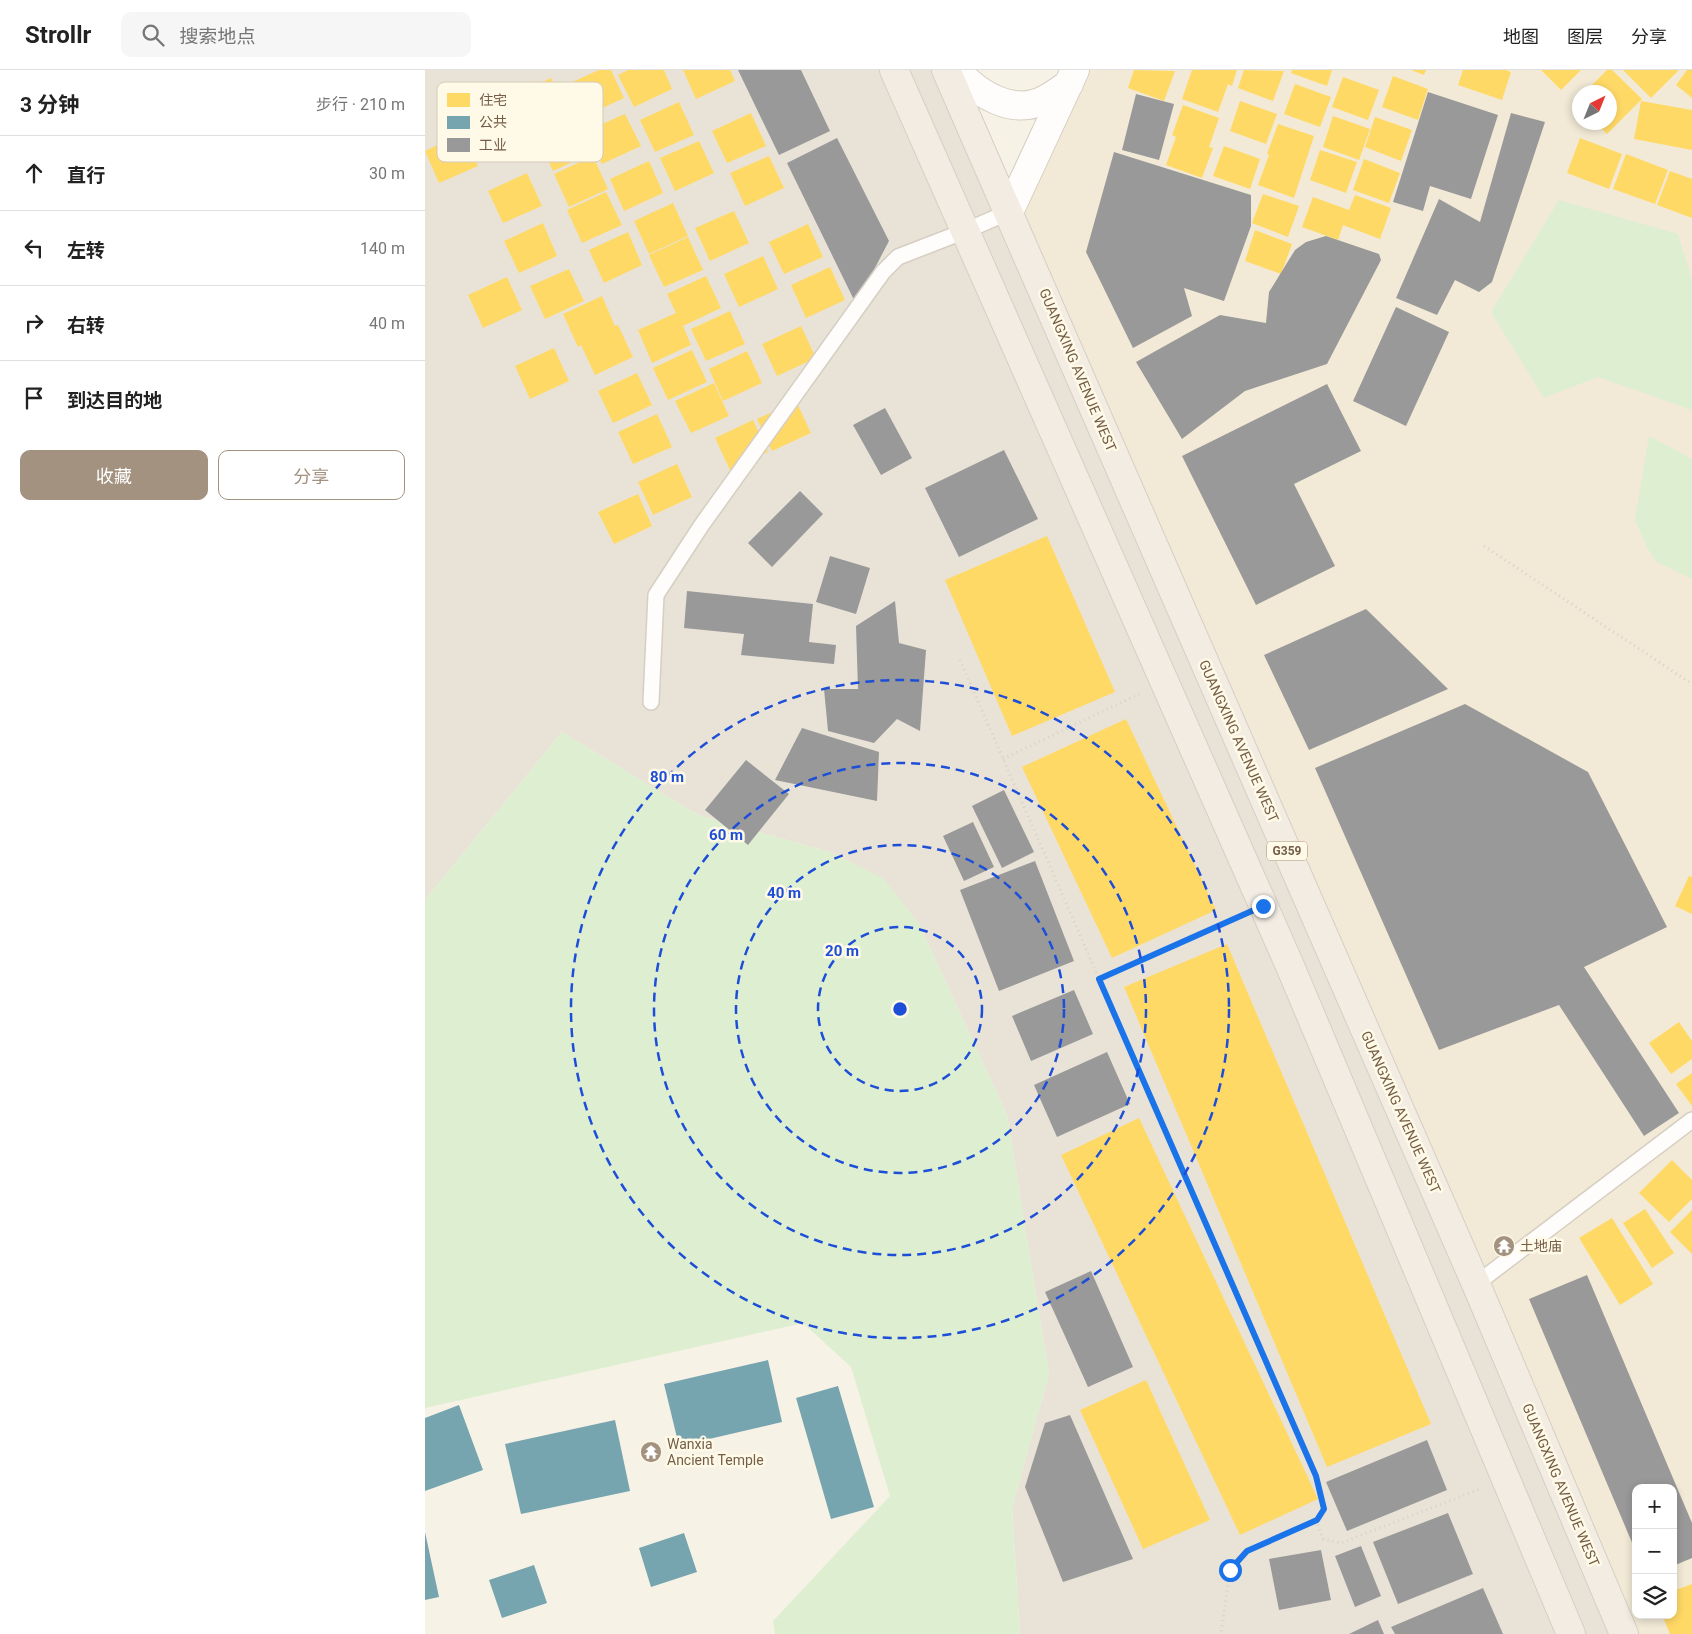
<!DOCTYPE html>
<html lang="zh">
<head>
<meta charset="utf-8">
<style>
  body { margin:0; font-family:Roboto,"Noto Sans SC",sans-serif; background:#f6f6f6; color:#222 }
  .controls { position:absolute; right:15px; bottom:15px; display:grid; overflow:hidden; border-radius:10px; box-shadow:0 2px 8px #0003 }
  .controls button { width:45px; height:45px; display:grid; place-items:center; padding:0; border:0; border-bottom:1px solid #e0e0e0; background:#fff; color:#222; font:25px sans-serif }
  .compass { position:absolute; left:1147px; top:15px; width:45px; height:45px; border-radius:50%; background:#fff; box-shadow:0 2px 8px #0003; rotate:43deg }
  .stop { position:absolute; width:15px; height:15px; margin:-11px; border:4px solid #1a73e8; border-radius:50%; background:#fff }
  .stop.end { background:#1a73e8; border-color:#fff; box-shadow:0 1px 5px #0008 }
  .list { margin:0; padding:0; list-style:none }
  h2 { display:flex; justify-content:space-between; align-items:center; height:65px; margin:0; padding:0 20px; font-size:21px }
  h2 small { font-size:16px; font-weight:400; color:#767676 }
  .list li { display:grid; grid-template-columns:32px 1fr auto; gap:15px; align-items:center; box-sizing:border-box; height:75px; padding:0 20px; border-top:1px solid #e0e0e0 }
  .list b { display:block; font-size:19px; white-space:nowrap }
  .list em { font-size:16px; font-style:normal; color:#767676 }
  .actions { display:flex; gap:10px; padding:15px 20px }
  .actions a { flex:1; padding:11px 0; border:1px solid #a2927f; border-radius:10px; text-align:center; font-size:18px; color:#a2927f }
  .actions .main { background:#a2927f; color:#fff }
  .icon { flex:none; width:28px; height:28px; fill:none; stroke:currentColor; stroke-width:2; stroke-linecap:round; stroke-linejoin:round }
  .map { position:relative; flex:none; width:1267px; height:1564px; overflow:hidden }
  header { display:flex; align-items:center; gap:30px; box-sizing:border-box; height:70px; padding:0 25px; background:#fff; border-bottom:1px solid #e0e0e0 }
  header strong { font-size:24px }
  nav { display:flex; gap:28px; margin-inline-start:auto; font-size:18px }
  .search { width:350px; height:45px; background:#f6f6f6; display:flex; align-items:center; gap:12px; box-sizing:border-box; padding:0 18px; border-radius:10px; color:#767676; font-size:19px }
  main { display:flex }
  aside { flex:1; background:#fff }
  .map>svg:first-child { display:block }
  .residential { fill:#f2ead6; fill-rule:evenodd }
  .industrial { fill:#e9e3d7 }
  .green { fill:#deeed1 }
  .homes { fill:#ffd966 }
  .public { fill:#76a5af }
  .industry { fill:#999 }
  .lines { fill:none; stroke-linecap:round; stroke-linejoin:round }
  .service-casing { stroke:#d6cec2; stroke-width:18 }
  .minor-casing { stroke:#d6cec2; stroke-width:30 }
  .trunk-casing { stroke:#d5cec4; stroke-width:30 }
  .path { stroke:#d7d0c9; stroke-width:3; stroke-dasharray:1 4; stroke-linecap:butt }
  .service { stroke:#fefdfb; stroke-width:15 }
  .minor { stroke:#fefdfb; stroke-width:28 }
  .trunk { stroke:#f2ece3; stroke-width:28 }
  .route { stroke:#1a73e8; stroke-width:6 }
  .ring { fill:none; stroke:#1d4ed8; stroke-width:2.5; stroke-dasharray:9 6 }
  .labels { text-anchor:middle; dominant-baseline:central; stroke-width:5; stroke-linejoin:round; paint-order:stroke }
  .shield { fill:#fff9e7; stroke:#9e8c77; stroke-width:1 }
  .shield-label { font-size:12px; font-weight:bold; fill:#745e47 }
  .street-label { font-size:14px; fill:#745e47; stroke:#fff9e7 }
  .poi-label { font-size:14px; fill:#745e47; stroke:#fff9e7; text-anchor:start }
  .key { fill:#fff9e7; stroke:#d5cab7; stroke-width:1 }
  .key-label { font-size:14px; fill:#745e47 }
  .centre { fill:#1d4ed8; stroke:#fff9e7; stroke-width:2.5 }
  .ring-label { font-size:15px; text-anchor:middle; font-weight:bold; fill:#1d4ed8; stroke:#fff9e7; stroke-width:5; stroke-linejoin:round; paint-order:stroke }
</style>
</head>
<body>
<header>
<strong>Strollr</strong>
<div class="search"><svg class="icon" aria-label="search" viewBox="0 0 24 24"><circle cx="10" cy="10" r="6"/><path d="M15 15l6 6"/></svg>搜索地点</div>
<nav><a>地图</a><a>图层</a><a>分享</a></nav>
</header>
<main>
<aside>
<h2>3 分钟<small>步行 · 210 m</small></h2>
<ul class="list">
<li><svg class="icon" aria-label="ahead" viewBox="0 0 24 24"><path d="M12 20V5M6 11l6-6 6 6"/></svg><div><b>直行</b></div><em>30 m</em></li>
<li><svg class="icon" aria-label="left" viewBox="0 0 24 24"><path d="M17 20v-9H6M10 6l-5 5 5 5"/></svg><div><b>左转</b></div><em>140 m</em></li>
<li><svg class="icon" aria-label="right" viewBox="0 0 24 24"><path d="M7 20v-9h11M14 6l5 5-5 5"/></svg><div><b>右转</b></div><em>40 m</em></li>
<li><svg class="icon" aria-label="arrive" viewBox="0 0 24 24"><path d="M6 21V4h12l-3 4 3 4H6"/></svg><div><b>到达目的地</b></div></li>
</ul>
<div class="actions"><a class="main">收藏</a><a>分享</a></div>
</aside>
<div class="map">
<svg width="1267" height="1564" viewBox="0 0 1267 1564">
  <rect width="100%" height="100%" fill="#f7f2e6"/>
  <path class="residential" d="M650,0H1267V1564H1199L584,142ZM1154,22H1184V52H1154ZM1211,1418H1248V1545H1211Z"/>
  <path class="industrial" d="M0,0H521L1199,1564H595L587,1438L624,1304L582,1045L494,854L459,810L405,782L273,745L137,662L0,830Z"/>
  <path class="green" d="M1134,130L1253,164L1267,210V340L1173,307L1119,328L1066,242Z
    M1224,366L1267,389V509L1232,492L1223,479L1210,450Z
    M137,662L273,745L405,782L459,809L494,854L582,1045L624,1304L587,1438L595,1564H350L348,1551L465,1426L426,1297L378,1253L0,1338V830Z"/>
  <path class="homes" d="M174,0H186L199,28L160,46L145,13Z
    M203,0H239L247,19L209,37L193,5Z
    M258,0H305L310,11L271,29Z
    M709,0L750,1L739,31L703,18Z
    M767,0H812L807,16L803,14L793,42L757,29Z
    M819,0L859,1L848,31L813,18Z
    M867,0H907L902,16L866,3Z
    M986,0H1001L999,5Z
    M1038,0H1081L1086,2L1077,30L1033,15Z
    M1116,0H1156L1136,20Z
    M1182,0H1187L1217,29L1182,64L1170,52H1184V22H1160Z
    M1198,0H1254L1226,28Z
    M1262,0H1267V28L1251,15Z
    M968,6L1003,19L993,50L957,37Z
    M918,7L954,20L943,50L907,37Z
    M126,8L141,40L102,59L87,26Z
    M870,14L906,27L895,57L859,44Z
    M815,31L852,44L841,74L805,61Z
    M1216,31L1267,40V80L1209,69Z
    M254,32L269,65L230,82L215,50Z
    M758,35L794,48L784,77L788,78L777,108L741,95L751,67L747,65Z
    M326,43L341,76L302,93L287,61Z
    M200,44L216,76L177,94L161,61Z
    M908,46L945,59L934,90L898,77Z
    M950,47L987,60L976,91L940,77Z
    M152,51L167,83L128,101L113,68Z
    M853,54L889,66L869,128L833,115L844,85L854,88L842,84Z
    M38,63L53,96L14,113L0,81Z
    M1155,68L1197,84L1184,119L1142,103Z
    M274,71L289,103L250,121L235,88Z
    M799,76L835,89L825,119L788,106Z
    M895,80L932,92L921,123L885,110Z
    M1201,84L1243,100L1230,134L1188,119Z
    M168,86L183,119L144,137L129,104Z
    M344,86L359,118L320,136L305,103Z
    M939,89L975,103L964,133L928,120Z
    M224,91L238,123L199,141L185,109Z
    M1245,101L1267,109V148L1232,135Z
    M102,103L117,136L78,153L63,121Z
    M181,122L197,155L157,173L142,140Z
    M838,124L874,136L863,167L827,153Z
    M930,125L966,138L955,169L918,155L913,170L877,157L888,127L924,140Z
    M248,133L263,166L224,184L209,151Z
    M309,141L324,173L285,191L270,158Z
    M118,153L132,186L94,203L79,171Z
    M383,154L398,187L359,204L344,172Z
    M830,160L867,174L856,204L820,191Z
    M203,162L217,195L179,213L164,180Z
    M263,167L278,200L239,217L224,185Z
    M338,186L353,219L314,237L299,204Z
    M405,197L420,230L381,248L366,215Z
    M144,199L159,231L120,249L105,216Z
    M281,206L296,238L258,256L266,275L227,293L213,260L251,243L242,224Z
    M82,207L97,240L58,258L43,225Z
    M177,226L190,256L193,255L208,287L170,305L156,275L153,277L138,244Z
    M305,241L320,274L281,291L266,259Z
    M376,256L391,288L352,306L337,274Z
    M129,278L144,311L105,329L90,296Z
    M267,280L282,312L243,330L228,298Z
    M322,281L337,313L298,331L284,299Z
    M212,303L227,335L188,353L173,321Z
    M289,313L304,346L266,363L250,331Z
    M371,331L386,363L347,381L332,349Z
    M232,344L247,377L208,394L193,362Z
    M328,350L343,382L305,400L290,368Z
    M252,394L267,427L228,445L213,412Z
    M213,424L227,456L189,474L173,442Z
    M622,466L690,622L587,666L520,510Z
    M701,649L791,840L687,888L597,697Z
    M1264,806L1267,807V844L1250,836Z
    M802,874L1006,1354L902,1397L699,917Z
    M1254,952L1267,971V989L1246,1004L1224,973Z
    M1267,1003V1036L1251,1014Z
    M714,1048L893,1429L815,1465L636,1085Z
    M1247,1090L1267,1110V1129L1244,1152L1214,1123Z
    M1220,1139L1249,1183L1227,1198L1198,1153Z
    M1267,1140V1184L1245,1162Z
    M1187,1148L1228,1214L1195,1235L1154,1168Z
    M721,1310L785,1450L718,1479L655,1340Z
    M1267,1514V1564H1245L1237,1545H1248V1521Z"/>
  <path class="public" d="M343,1290L357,1352L254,1376L239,1314Z
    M413,1316L449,1437L406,1449L371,1328Z
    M34,1335L58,1400L0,1421V1348Z
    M190,1350L205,1421L96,1444L80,1374Z
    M0,1462L14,1527L0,1530Z
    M259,1463L272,1502L226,1517L214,1478Z
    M109,1495L122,1533L77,1548L64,1510Z"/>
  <path class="industry" d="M313,0H376L405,61L354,85Z
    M1003,22L1073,45L1046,129L1005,116L998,141L968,132Z
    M711,24L749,34L734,90L697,80Z
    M1086,43L1120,52L1067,212L1054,222L1030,210L1012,245L971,228L1014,129L1055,152Z
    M412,68L464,171L431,234L362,93Z
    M689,82L826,125V156L799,231L759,218L767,246L708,278L661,182Z
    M901,166L954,184L956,190L902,294L820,321L757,369L711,292L795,245L841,253L844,222L870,180L881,172Z
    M971,237L1024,262L981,356L928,331Z
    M902,314L936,381L869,414L910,496L831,535L757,386Z
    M460,338L487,388L456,405L428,355Z
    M579,380L613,449L534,487L500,418Z
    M375,421L398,444L347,497L323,473Z
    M405,486L445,498L431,544L391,532Z
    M262,521L388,534L384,572L411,575L409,594L316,585L319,564L259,558Z
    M470,531L474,573L501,580L495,661L472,649L449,673L403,661L399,619H433L431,556Z
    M941,539L1023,619L884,680L839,585Z
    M1040,634L1163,702L1242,857L1159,897L1254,1043L1219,1066L1134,935L1014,980L890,698Z
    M377,658L454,682L452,731L350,710Z
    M321,690L364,724L323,775L280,740Z
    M579,720L609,782L577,798L547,736Z
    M548,752L569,797L539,811L518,766Z
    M610,791L649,891L574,921L535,820Z
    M649,920L668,964L606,991L587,946Z
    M682,982L705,1034L632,1067L609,1015Z
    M666,1201L708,1297L663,1317L620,1222Z
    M1162,1205L1267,1453V1488L1248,1496V1418H1211V1482L1104,1229Z
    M645,1345L708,1489L638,1512L600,1417L620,1353Z
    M1002,1370L1022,1420L922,1461L901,1412Z
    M1023,1443L1048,1504L973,1534L948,1472Z
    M936,1476L956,1526L930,1537L910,1486Z
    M896,1480L906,1530L854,1540L844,1489Z
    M1058,1518L1078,1564H970L966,1557Z
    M953,1550L959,1564H924Z"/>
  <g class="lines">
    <g class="service-casing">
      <path id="service" d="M226,632L231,525L276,456L458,202L473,187L540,161L584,142
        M1051,1214L1267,1050"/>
    </g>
    <g class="minor-casing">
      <path id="minor" d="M531,0C553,24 588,47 621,29C629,25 636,19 644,14
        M584,142L650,0"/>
    </g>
    <g class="trunk-casing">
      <path id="trunk" d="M469,0L865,896L1146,1564
        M521,0L1051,1214L1199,1564"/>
    </g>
    <path class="path" d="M1059,476L1267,614
      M535,590L891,1406L899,1439L891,1450L821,1481L805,1500L796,1564
      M578,689L714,624
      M674,909L815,847
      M891,1450L898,1469L916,1473L1055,1419"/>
    <use href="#service" class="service"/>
    <use href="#minor" class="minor"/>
    <use href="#trunk" class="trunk"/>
  </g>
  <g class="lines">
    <path class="route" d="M805,1500L822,1481L892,1450L899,1439L891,1406L674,909L838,836"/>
  </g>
  <g class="ring">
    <circle cx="475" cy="939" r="82"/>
    <circle cx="475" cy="939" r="164"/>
    <circle cx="475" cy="939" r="246"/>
    <circle cx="475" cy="939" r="329"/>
  </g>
  <defs>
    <g id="temple-disc" transform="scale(1.125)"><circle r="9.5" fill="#a2927f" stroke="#fff9e7"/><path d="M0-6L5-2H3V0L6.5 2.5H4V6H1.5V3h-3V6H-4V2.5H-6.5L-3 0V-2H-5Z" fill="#fff"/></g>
  </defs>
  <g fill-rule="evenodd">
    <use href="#temple-disc" x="1079" y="1176"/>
    <use href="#temple-disc" x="226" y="1382"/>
  </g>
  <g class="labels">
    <rect class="shield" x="842" y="771.5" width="40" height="19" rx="4"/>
    <g class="shield-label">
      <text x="862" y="781">G359</text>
    </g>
    <g class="street-label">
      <text transform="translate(653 300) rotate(67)">GUANGXING AVENUE WEST</text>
      <text transform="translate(814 671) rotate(66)">GUANGXING AVENUE WEST</text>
      <text transform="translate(976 1042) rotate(66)">GUANGXING AVENUE WEST</text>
      <text transform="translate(1136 1415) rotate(67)">GUANGXING AVENUE WEST</text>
    </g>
    <g class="poi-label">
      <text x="1095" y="1176">土地庙</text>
      <text x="242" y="1374">Wanxia<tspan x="242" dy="16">Ancient Temple</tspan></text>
    </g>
  </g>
  <rect x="12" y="12" width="166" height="80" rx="8" class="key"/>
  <rect x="22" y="23" width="23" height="14" fill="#ffd966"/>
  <rect x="22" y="46" width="23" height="13" fill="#76a5af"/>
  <rect x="22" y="68" width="23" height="14" fill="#999"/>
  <g class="key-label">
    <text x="54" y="35">住宅</text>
    <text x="54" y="57">公共</text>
    <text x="54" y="80">工业</text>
  </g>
  <circle cx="475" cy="939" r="8" class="centre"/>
  <g class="ring-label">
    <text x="242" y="712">80 m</text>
    <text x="301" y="770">60 m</text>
    <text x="359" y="828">40 m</text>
    <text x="417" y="886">20 m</text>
  </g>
</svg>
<div class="controls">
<button>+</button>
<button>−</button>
<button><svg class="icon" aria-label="layers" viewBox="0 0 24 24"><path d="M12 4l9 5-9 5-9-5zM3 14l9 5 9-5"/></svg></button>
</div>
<svg class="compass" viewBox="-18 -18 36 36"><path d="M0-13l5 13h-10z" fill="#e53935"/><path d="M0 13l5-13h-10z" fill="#767676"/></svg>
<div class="stop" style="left:805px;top:1500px"></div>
<div class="stop end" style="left:838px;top:836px"></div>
</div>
</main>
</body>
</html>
